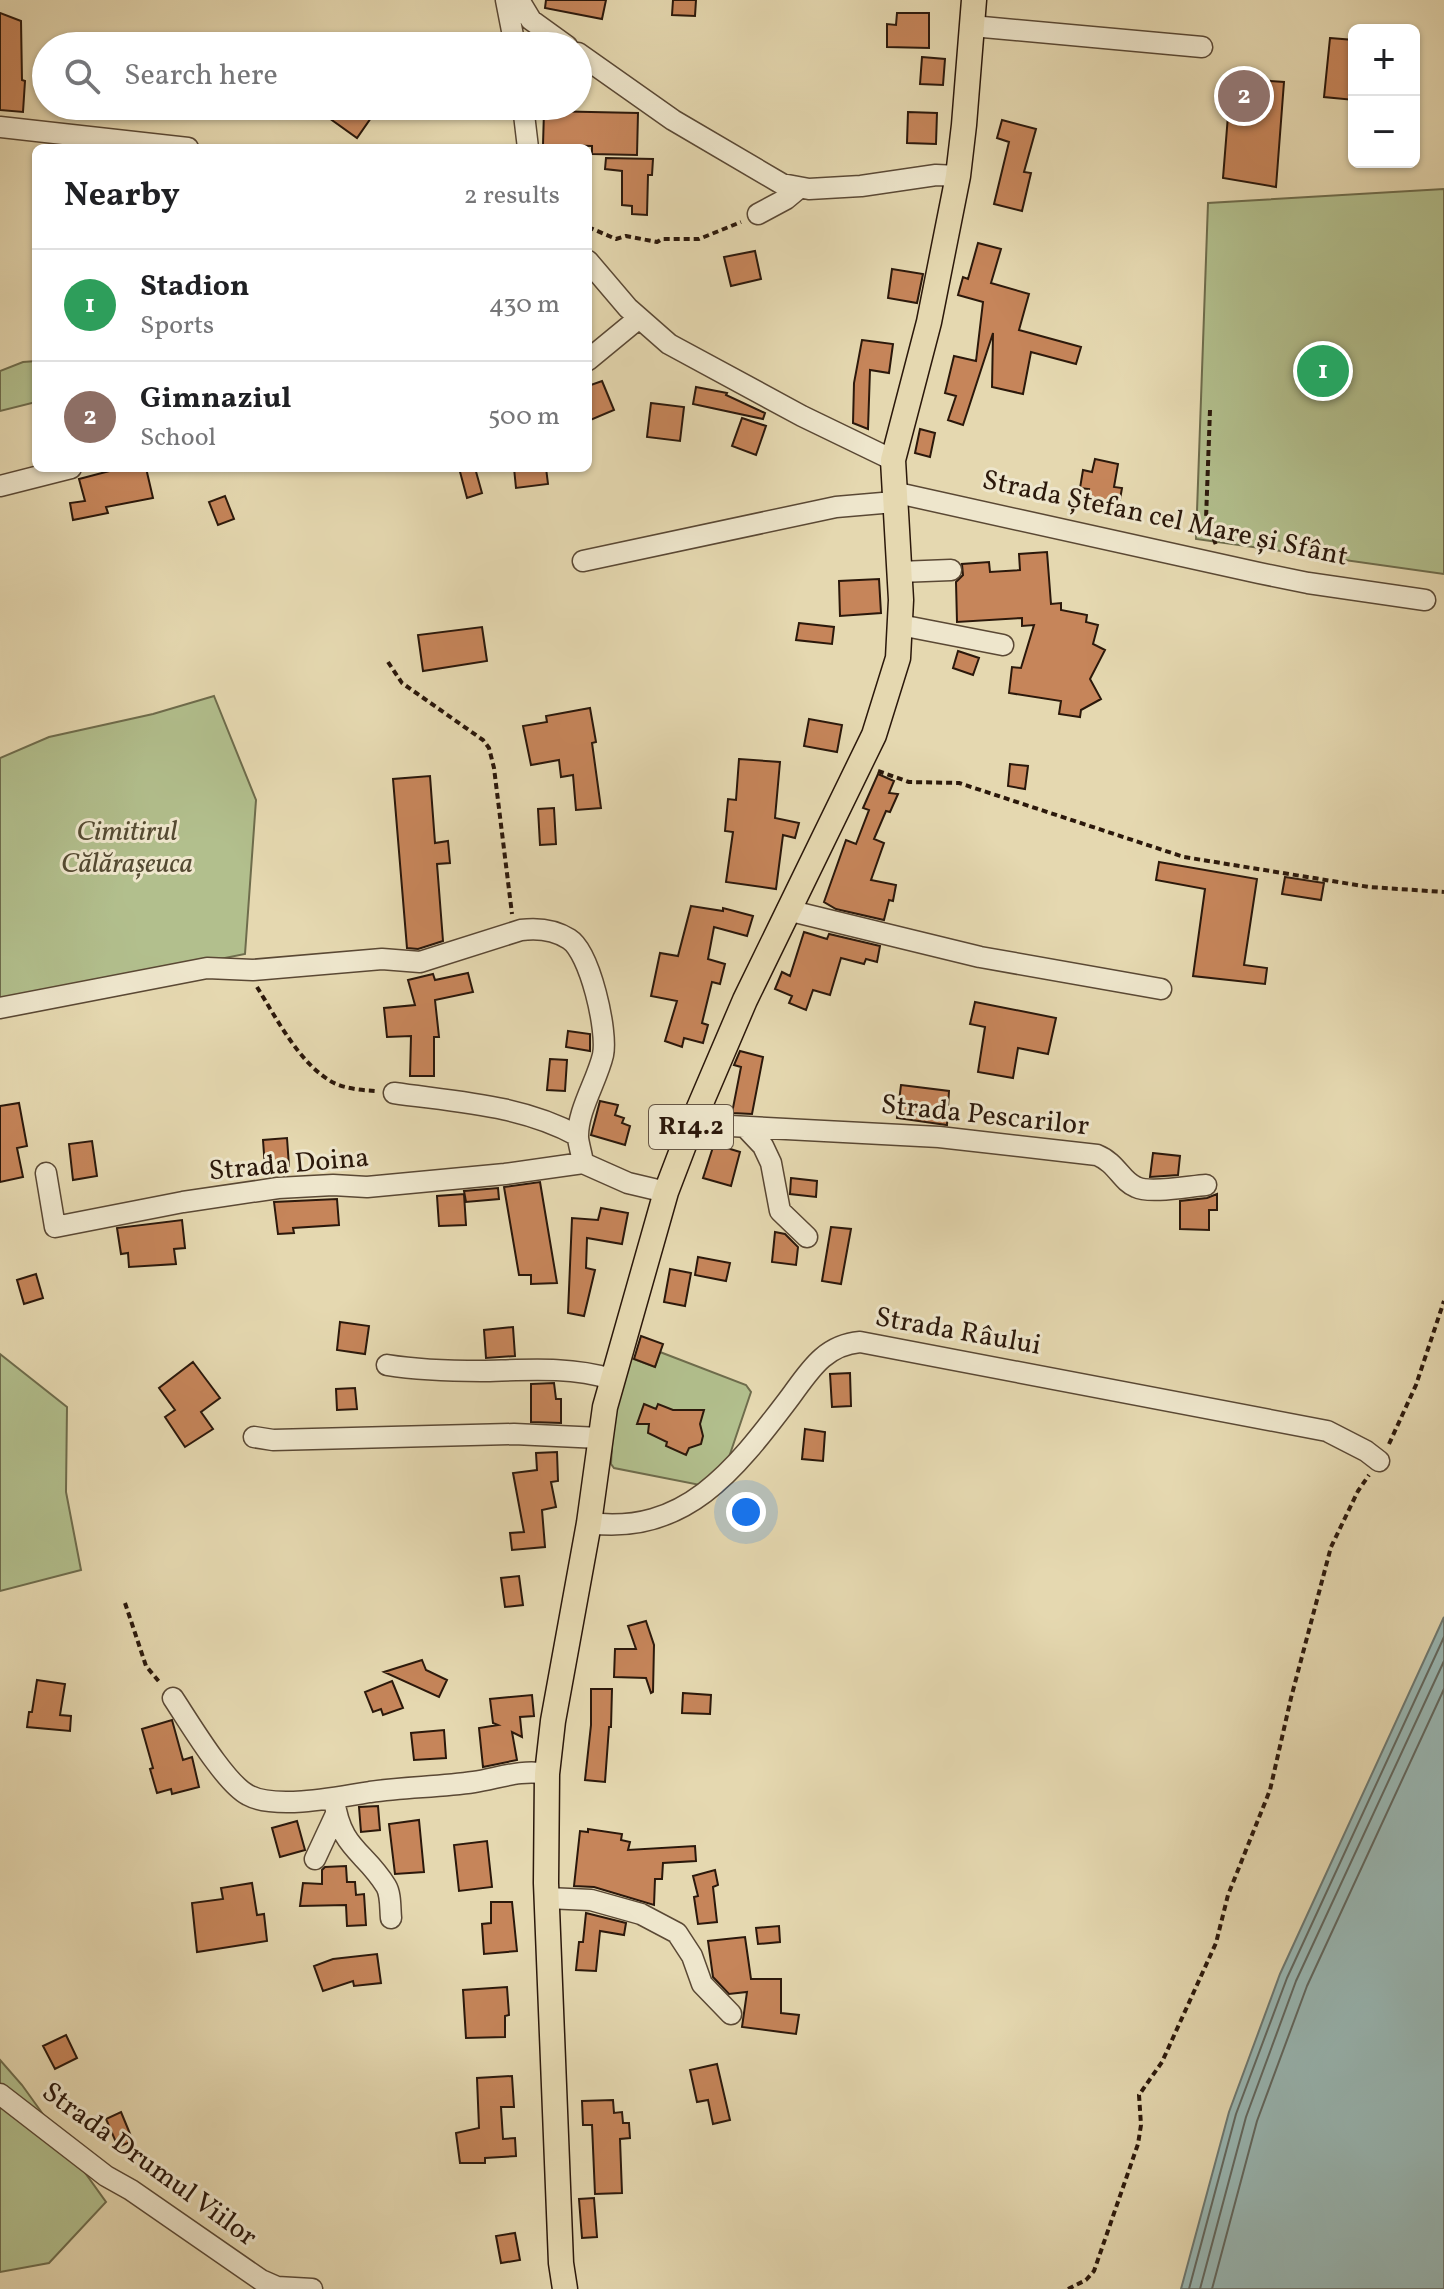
<!DOCTYPE html>
<html lang="en">
<head>
<meta charset="utf-8">
<style>
  body { margin:0; font-family:Vollkorn,serif; background:#f2f2f2; color:#202124 }
  .controls { position:absolute; right:24px; top:24px; display:grid; overflow:hidden; border-radius:12px; box-shadow:0 2px 6px #0004 }
  .controls button { width:72px; height:72px; display:grid; place-items:center; padding:0; border:0; border-bottom:2px solid #e0e0e0; background:#fff; color:#202124; font:40px sans-serif }
  .you { position:absolute; left:746px; top:1512px; width:28px; height:28px; margin:-20px; border:6px solid #fff; border-radius:50%; background:#1a73e8; box-shadow:0 0 0 12px #1a73e833 }
  .badge { display:grid; place-items:center; width:52px; height:52px; border-radius:50%; background:#0f766e; color:#fff; font-size:26px; font-weight:700 }
  .pin { position:absolute; translate:-50% -50%; border:4px solid #fff; box-shadow:0 2px 8px #0006 }
  .list { margin:0; padding:0; list-style:none }
  h2 { display:flex; justify-content:space-between; align-items:center; height:104px; margin:0; padding:0 32px; font-size:34px }
  h2 small { font-size:26px; font-weight:400; color:#757577 }
  .list li { display:grid; grid-template-columns:52px 1fr auto; gap:24px; align-items:center; box-sizing:border-box; height:112px; padding:0 32px; border-top:2px solid #e0e0e0 }
  .list b { display:block; font-size:30px; white-space:nowrap }
  .list p { margin:0; font-size:26px; white-space:nowrap; color:#757577 }
  .list em { font-size:26px; font-style:normal; color:#757577 }
  .icon { flex:none; width:44px; height:44px; fill:none; stroke:currentColor; stroke-width:2; stroke-linecap:round; stroke-linejoin:round }
  .map { position:relative; flex:none; width:1444px; height:2289px; overflow:hidden }
  .search { position:absolute; background:#fff; box-shadow:0 2px 6px #0004; left:32px; top:32px; width:560px; height:88px; display:flex; align-items:center; gap:20px; box-sizing:border-box; padding:0 28px; border-radius:44px; color:#757577; font-size:30px }
  .panel { position:absolute; background:#fff; box-shadow:0 2px 6px #0004; left:32px; top:144px; width:560px; height:328px; border-radius:12px }
  .map>svg:first-child { display:block }
  .green { fill:#b2bf8d; stroke:#6e6c4c; stroke-width:2 }
  .water { fill:#99b8b5; stroke:#6d7871; stroke-width:2 }
  .lines { fill:none; stroke-linecap:round; stroke-linejoin:round }
  .shore { stroke:#626860; stroke-width:2 }
  .building { fill:#c6855a; stroke:#2b180b; stroke-width:2 }
  .minor-casing { stroke:#5a4834; stroke-width:23 }
  .major-casing { stroke:#2b180b; stroke-width:27 }
  .path { stroke:#2b180b; stroke-width:4; stroke-dasharray:6 4; stroke-linecap:butt }
  .minor { stroke:#eee6cc; stroke-width:20 }
  .major { stroke:#e5d8b0; stroke-width:24 }
  .labels { text-anchor:middle; dominant-baseline:central; stroke-width:6; stroke-linejoin:round; paint-order:stroke }
  .shield { fill:#eee6cc; stroke:#665645; stroke-width:2 }
  .shield-label { font-size:26px; font-weight:bold; fill:#2b180b }
  .street-label { font-size:28px; fill:#2b180b; stroke:#eee6cc }
  .park-label { font-size:28px; font-style:italic; fill:#544a32; stroke:#eee6cc }
</style>
</head>
<body>
<div class="map">
<svg width="1444" height="2289" viewBox="0 0 1444 2289">
  <rect width="100%" height="100%" fill="#e5d8b0"/>
  <filter id="stains"><feTurbulence type="fractalNoise" baseFrequency=".0025" numOctaves="4"/><feColorMatrix values="0 0 0 0 .2 0 0 0 0 .09 0 0 0 0 .02 0 0 0 .5 -.17"/></filter>
  <radialGradient id="worn" r=".72"><stop offset=".6" stop-color="#630" stop-opacity="0"/><stop offset="1" stop-color="#630" stop-opacity=".3"/></radialGradient>
  <path class="green" d="M1444,189V574L1196,539L1208,203Z
    M36,361V402L0,411V371L23,362Z
    M214,696L256,800L245,954L0,1003V758L49,737L153,714Z
    M660,1352L746,1385L751,1392L726,1466L705,1486L614,1468L611,1464L614,1408L631,1358L655,1367Z
    M0,1354L67,1407L66,1492L81,1570L0,1591Z
    M0,2060L22,2085L106,2202L49,2263L0,2272Z"/>
  <path class="water" d="M1444,1617V2289H1181L1229,2112L1280,1974Z"/>
  <g class="lines">
    <path class="shore" d="M1189,2289L1236,2114L1287,1978L1444,1637
      M1200,2289L1246,2117L1296,1981L1444,1661
      M1212,2289L1257,2121L1307,1986L1444,1689"/>
  </g>
  <path class="building" d="M546,0H606L602,19L545,8Z
    M673,0H696L695,16L672,15Z
    M0,13L21,21L22,80L25,81L23,112L0,110Z
    M897,13H929V48L887,47V24L896,25Z
    M1330,38L1354,40V100L1324,97Z
    M922,57L945,59L943,85L920,84Z
    M1231,78L1284,82L1276,187L1223,178Z
    M337,106H359L373,115L357,138L329,118Z
    M544,111L638,113L637,155L592,154V146L543,145Z
    M908,112L937,113L936,144L907,143Z
    M1002,120L1036,129L1024,172L1031,173L1022,211L994,204L1009,142L997,138Z
    M606,158L653,159L652,175H648L647,215L632,214V206L622,205V171L605,169Z
    M978,243L1001,249L991,283L1029,294L1019,330L1081,347L1076,364L1031,352L1023,394L992,387L993,333L963,425L948,420L956,396L945,393L954,356L976,361L983,302L958,295L963,277L968,279Z
    M755,251L761,279L731,286L724,257Z
    M892,269L923,274L917,303L888,298Z
    M862,340L893,344L889,373L870,370L868,429L853,423L854,383Z
    M602,381L614,410L588,421V386Z
    M696,387L727,393L726,395L765,413L763,419L693,404Z
    M651,403L684,407L680,441L647,437Z
    M742,418L766,426L756,455L732,446Z
    M920,429L935,433L930,457L915,453Z
    M1095,459L1118,464L1114,487L1122,488L1119,505L1087,499L1089,489L1080,488L1083,470L1092,472Z
    M121,468H146L153,498L106,507L108,513L73,520L70,503L85,501L79,479Z
    M459,468H475L482,493L467,498Z
    M514,468H546L548,484L516,488Z
    M225,496L234,519L218,525L209,502Z
    M1047,552L1051,604L1061,603V610L1087,615L1086,622L1098,625L1093,644L1105,650L1090,679L1101,699L1081,710L1080,717L1059,714L1061,701L1009,693L1012,667L1021,668L1034,625L1022,626V618L957,622L956,582L963,575L962,564L989,562L990,572L1020,570L1019,554Z
    M879,579L881,613L840,616L839,581Z
    M799,623L834,627L832,644L796,640Z
    M482,627L487,661L423,671L418,635Z
    M958,651L979,658L973,675L953,668Z
    M590,708L596,742L592,743L601,808L576,810L573,775L561,777L559,760L531,765L523,726L547,722L546,716Z
    M809,719L842,725L837,752L804,746Z
    M739,759L780,762L775,818L799,823L795,838L783,835L776,889L726,882L733,832L725,831L728,799L736,800Z
    M1010,764L1028,766L1025,789L1008,786Z
    M878,774L894,781L889,793L898,794L890,812L886,811L874,839L884,843L871,880L896,885L893,901L889,900L884,920L836,909L824,902L846,840L856,844L869,810L863,808Z
    M430,776L435,843L448,841L450,863L437,864L443,941L418,949L407,948L393,779Z
    M554,808L556,844L540,845L538,809Z
    M1159,862L1257,879L1244,965L1267,968L1265,984L1193,976L1205,889L1156,880Z
    M1285,877L1324,883L1321,900L1282,894Z
    M691,906L723,911V908L753,916L747,936L714,927L708,959L725,964L720,984L712,982L702,1023L708,1025L703,1043L684,1038L682,1047L665,1041L677,1001L651,996L660,953L678,956Z
    M804,932L827,939L829,934L880,946L877,962L866,959L864,964L841,958L830,995L813,990L806,1010L789,1003L792,996L775,989L782,972L790,976Z
    M468,973L473,992L435,1000L439,1037H434V1076H410L411,1036L387,1037L384,1008L415,1005L408,980L433,974L435,980Z
    M975,1002L1056,1018L1048,1054L1018,1048L1013,1078L978,1072L985,1027L970,1024Z
    M568,1031L590,1034V1051L566,1047Z
    M740,1051L763,1057L752,1114L732,1113L741,1067L734,1065Z
    M550,1059L567,1060L565,1091L547,1090Z
    M901,1085L949,1091L947,1125L897,1118Z
    M600,1101L618,1105L615,1115L624,1118L622,1123L630,1126L625,1145L591,1135Z
    M19,1103L27,1146L17,1148L23,1177L0,1182V1106Z
    M287,1138L289,1166L265,1168L263,1140Z
    M92,1141L97,1176L73,1180L69,1144Z
    M714,1144L740,1152L731,1186L703,1178Z
    M1153,1153L1180,1156L1178,1175L1150,1177Z
    M791,1178L817,1181L816,1197L790,1194Z
    M540,1182L557,1283L531,1284V1275H519L504,1187Z
    M498,1188L499,1199L466,1202L464,1191Z
    M464,1194L466,1225L439,1226L437,1196Z
    M1217,1194V1210H1209V1230L1180,1229V1201L1207,1198Z
    M337,1199L339,1225L293,1228L294,1233L278,1234L274,1202Z
    M601,1208L628,1213L622,1244L587,1238L586,1268L595,1270L584,1316L568,1313L572,1218L598,1220Z
    M182,1220L185,1248L174,1249L176,1264L129,1267L128,1253L121,1254L117,1228Z
    M831,1227L851,1229L841,1284L822,1281Z
    M775,1232L785,1234L798,1247L796,1265L772,1262Z
    M698,1257L730,1263L726,1281L695,1275Z
    M670,1269L691,1273L685,1306L664,1302Z
    M36,1274L43,1298L24,1304L17,1280Z
    M340,1322L369,1326L365,1354L337,1350Z
    M513,1327L515,1356L486,1358L484,1330Z
    M641,1336L663,1344L655,1367L634,1359Z
    M193,1362L220,1398L201,1412L213,1429L185,1447L165,1417L175,1410L159,1388Z
    M850,1373L851,1406L832,1407L830,1374Z
    M554,1383L556,1399H561V1423L531,1422V1384Z
    M355,1388L357,1409L337,1410L336,1389Z
    M644,1404L656,1409L658,1404L673,1410H704L700,1424L703,1436L701,1444L689,1448L686,1455L666,1446L667,1442L648,1433L649,1424H637Z
    M805,1429L825,1432L823,1461L802,1459Z
    M557,1452L558,1481L551,1482L556,1507L542,1510L545,1547L512,1550L510,1533L524,1532L513,1473L537,1470L536,1453Z
    M519,1576L523,1605L505,1607L501,1578Z
    M646,1621L654,1645L653,1692L651,1693L646,1678L614,1677L615,1649H636L628,1626Z
    M422,1660L426,1670L447,1680L439,1697L384,1672Z
    M37,1680L65,1684L60,1715L71,1716L70,1731L27,1727L29,1712H32Z
    M392,1681L403,1708L383,1715L381,1709L373,1712L365,1692Z
    M591,1689H612L611,1727H609L605,1782L585,1780L591,1725Z
    M683,1693L711,1695L710,1714L682,1713Z
    M532,1695L534,1716L520,1717L522,1737L512,1732L517,1760L483,1767L479,1728L498,1725L493,1723L490,1699Z
    M172,1720L183,1760L192,1757L199,1787L172,1794L171,1789L157,1793L150,1769L153,1768L142,1729Z
    M444,1730L446,1758L414,1760L411,1733Z
    M378,1806L380,1830L361,1832L359,1807Z
    M419,1820L424,1872L395,1874L389,1824Z
    M297,1821L305,1850L280,1857L272,1828Z
    M588,1829L622,1834L621,1840L630,1842L628,1850L695,1846L696,1861L663,1863L662,1879H655L654,1905L594,1887L574,1886L580,1831L588,1832Z
    M487,1841L492,1887L459,1891L454,1845Z
    M346,1866L347,1882H355L356,1895L364,1894L366,1925L347,1926L346,1905L300,1906L303,1883L322,1884V1870L325,1867Z
    M715,1870L718,1885L713,1887L717,1922L698,1924L694,1897L698,1896L693,1876Z
    M252,1883L257,1915L264,1914L267,1941L197,1952L192,1903L223,1899L221,1888Z
    M491,1902H512L517,1951L484,1954L482,1924L491,1923Z
    M586,1913L626,1923L624,1935L600,1931L596,1971L576,1970L579,1942H583Z
    M779,1926L780,1942L758,1944L756,1928Z
    M745,1937L751,1979H781V2013L799,2015L796,2034L742,2027L747,1992L729,1994L713,1977L708,1941Z
    M377,1954L381,1983L354,1986L353,1981L323,1991L314,1966L333,1959Z
    M507,1987L509,2015L505,2016V2037L466,2038L463,1990Z
    M66,2035L77,2058L55,2069L43,2046Z
    M717,2064L730,2120L713,2124L708,2100L697,2102L690,2070Z
    M512,2076L514,2107H501L503,2139L515,2138L516,2156L485,2158V2163H460L456,2133L479,2128L477,2078Z
    M613,2100L614,2113L622,2112L623,2123H629L630,2138L620,2139L622,2193L595,2194L592,2125H583L582,2101Z
    M121,2112L133,2141L118,2147L106,2119Z
    M594,2198L597,2237L582,2238L579,2199Z
    M515,2233L520,2260L501,2263L496,2236Z"/>
  <g class="lines">
    <g class="minor-casing">
      <path id="minor" d="M506,0L515,46
        M519,0L531,20L567,46
        M972,26L1202,47
        M578,53L673,120L782,184L809,189L861,186L936,175L958,176
        M523,106L528,148
        M0,127L188,148
        M758,214L786,199L798,189
        M588,261L628,308L669,344L802,416L893,460
        M588,360L639,318
        M0,486L71,468
        M893,492L1259,573L1308,583L1425,600
        M583,561L836,507L894,502
        M899,572L951,570
        M900,625L1003,645
        M787,910L980,957L1161,989
        M0,1008L207,968L253,970L382,959L420,962L521,930C537,928 555,930 569,939C590,952 608,1031 603,1055C597,1081 577,1111 578,1138C579,1146 582,1155 583,1163
        M394,1093C457,1102 522,1105 578,1136
        M692,1124L939,1137L1097,1155C1117,1163 1121,1181 1136,1187C1150,1194 1190,1186 1206,1185
        M746,1128L763,1146L771,1163L780,1211L807,1237
        M583,1163L628,1183L666,1192
        M46,1173L55,1227L183,1202L278,1188L333,1185L367,1187L505,1174L583,1163
        M387,1365C418,1370 450,1371 481,1371C526,1370 568,1366 612,1379
        M254,1437L273,1440L514,1434L600,1438
        M589,1523C687,1536 737,1467 791,1396C810,1370 825,1345 860,1342L1327,1431L1366,1451L1379,1461
        M173,1698C189,1722 225,1783 248,1795C275,1810 340,1797 370,1792C405,1787 440,1787 474,1782C499,1778 522,1769 547,1774
        M334,1799C341,1850 364,1850 386,1886C391,1894 390,1908 391,1918
        M315,1859L336,1814
        M547,1898L591,1900L641,1914L677,1933L692,1956L702,1984L731,2014
        M0,2094L106,2176L131,2190L261,2280L277,2287L312,2289"/>
    </g>
    <g class="major-casing">
      <path id="major" d="M565,2289L561,2263L546,1883L547,1774L553,1721L589,1523L605,1407L666,1192L692,1124L745,1000L874,735L898,658L901,600L893,460L929,322L958,176L964,125L974,0"/>
    </g>
    <path class="path" d="M588,227L616,239L626,236L657,242L662,239H699L741,222
      M1210,410L1206,519L1216,545
      M388,662L402,683L483,740L489,748L494,768L512,914
      M878,771L909,782L959,783L1184,857L1369,887L1444,892
      M257,987C277,1019 299,1063 332,1082C345,1089 362,1090 376,1091
      M1389,1444L1416,1385L1444,1301
      M125,1603L146,1666L161,1684
      M1068,2289L1086,2280L1094,2271L1138,2144L1141,2125L1139,2095L1162,2062L1216,1943L1228,1895L1270,1790L1291,1698L1331,1547L1358,1491L1369,1475"/>
    <use href="#minor" class="minor"/>
    <use href="#major" class="major"/>
  </g>
  <g class="labels">
    <rect class="shield" x="649" y="1105" width="84" height="44" rx="6"/>
    <g class="shield-label">
      <text x="691" y="1127">R14.2</text>
    </g>
    <g class="street-label">
      <text transform="translate(1165 519) rotate(12)">Strada Ștefan cel Mare și Sfânt</text>
      <text transform="translate(985 1116) rotate(6)">Strada Pescarilor</text>
      <text transform="translate(289 1165) rotate(-5)">Strada Doina</text>
      <text transform="translate(958 1332) rotate(10)">Strada Râului</text>
      <text transform="translate(149 2165) rotate(36)">Strada Drumul Viilor</text>
    </g>
    <g class="park-label">
      <text x="127" y="832">Cimitirul<tspan x="127" dy="32">Călărașeuca</tspan></text>
    </g>
  </g>
  <rect width="100%" height="100%" filter="url(#stains)"/>
  <rect width="100%" height="100%" fill="url(#worn)"/>
</svg>
<div class="controls">
<button>+</button>
<button>−</button>
</div>
<div class="you"></div>
<div class="pin badge" style="left:1323px;top:371px;background:#2e9e5b">1</div>
<div class="pin badge" style="left:1244px;top:96px;background:#8d6e63">2</div>
<div class="search"><svg class="icon" aria-label="search" viewBox="0 0 24 24"><circle cx="10" cy="10" r="6"/><path d="M15 15l6 6"/></svg>Search here</div>
<section class="panel">
<h2>Nearby<small>2 results</small></h2>
<ul class="list">
<li><span class="badge" style="background:#2e9e5b">1</span><div><b>Stadion</b><p>Sports</p></div><em>430 m</em></li>
<li><span class="badge" style="background:#8d6e63">2</span><div><b>Gimnaziul</b><p>School</p></div><em>500 m</em></li>
</ul>
</section>
</div>
</body>
</html>
